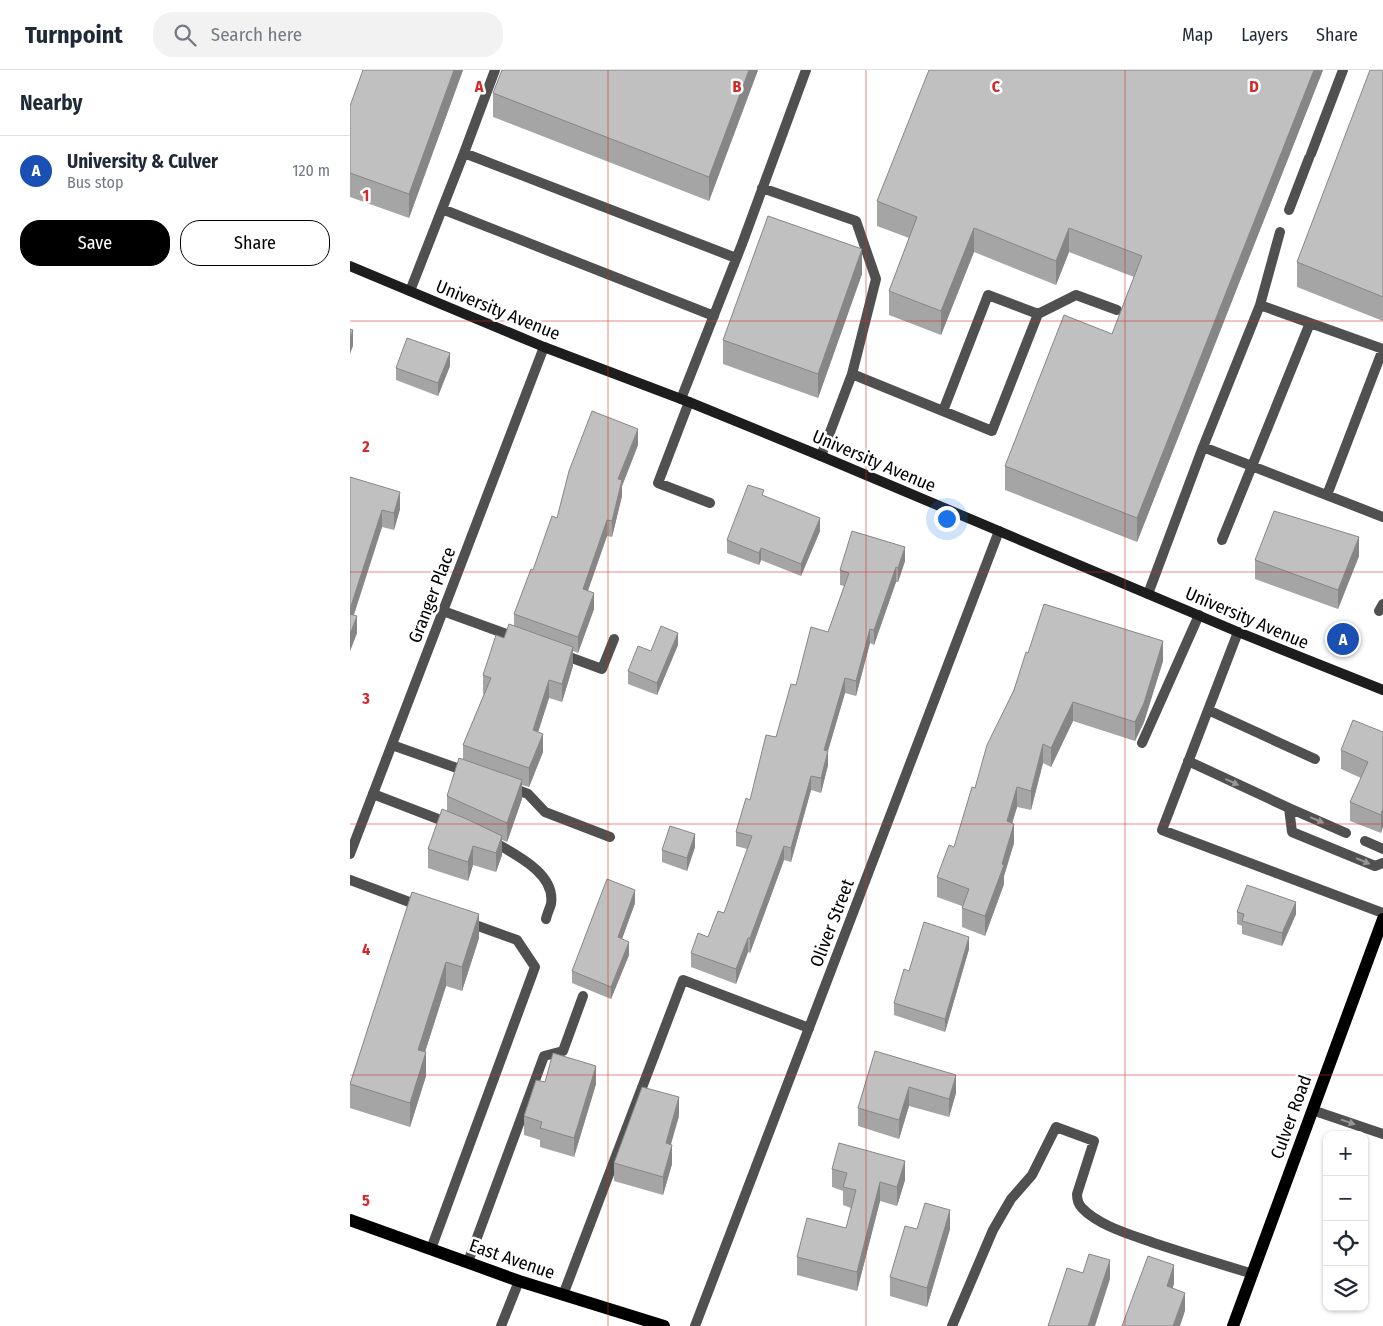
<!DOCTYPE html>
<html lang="en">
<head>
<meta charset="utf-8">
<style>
  body { margin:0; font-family:"Fira Sans Condensed",sans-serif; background:#f2f2f3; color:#1f2937 }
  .controls { position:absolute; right:15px; bottom:15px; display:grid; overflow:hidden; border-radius:10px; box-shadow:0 1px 4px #0004 }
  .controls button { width:45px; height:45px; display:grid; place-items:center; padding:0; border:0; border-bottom:1px solid #e0e1e3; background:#fff; color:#1f2937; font:25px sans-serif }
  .you { position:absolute; left:596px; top:448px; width:18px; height:18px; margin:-12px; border:4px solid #fff; border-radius:50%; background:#1a73e8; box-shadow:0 0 0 8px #1a73e833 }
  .badge { display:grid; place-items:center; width:32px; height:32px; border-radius:50%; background:#000; color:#fff; font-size:16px; font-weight:700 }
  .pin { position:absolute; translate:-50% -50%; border:2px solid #fff; box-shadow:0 1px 5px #0006 }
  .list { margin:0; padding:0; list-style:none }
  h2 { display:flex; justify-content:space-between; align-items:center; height:65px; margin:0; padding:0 20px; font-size:21px }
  h2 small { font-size:16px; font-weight:400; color:#747a83 }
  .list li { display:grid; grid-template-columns:32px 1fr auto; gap:15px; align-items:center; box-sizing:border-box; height:70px; padding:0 20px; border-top:1px solid #e0e1e3 }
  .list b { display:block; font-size:19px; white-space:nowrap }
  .list p { margin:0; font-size:16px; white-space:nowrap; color:#747a83 }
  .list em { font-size:16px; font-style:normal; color:#747a83 }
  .actions { display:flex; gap:10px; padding:15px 20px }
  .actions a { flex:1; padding:11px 0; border:1px solid #000; border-radius:20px; text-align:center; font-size:18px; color:#000 }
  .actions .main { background:#000; color:#fff }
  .icon { flex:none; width:28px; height:28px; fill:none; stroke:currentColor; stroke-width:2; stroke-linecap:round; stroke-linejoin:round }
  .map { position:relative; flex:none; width:1033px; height:1256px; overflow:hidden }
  header { display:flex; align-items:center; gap:30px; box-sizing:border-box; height:70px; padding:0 25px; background:#fff; border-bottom:1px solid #e0e1e3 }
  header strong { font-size:24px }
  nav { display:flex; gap:28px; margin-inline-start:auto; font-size:18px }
  .search { width:350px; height:45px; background:#f2f2f3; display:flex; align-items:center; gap:12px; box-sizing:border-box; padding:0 18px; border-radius:20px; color:#747a83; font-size:19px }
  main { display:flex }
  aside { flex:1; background:#fff }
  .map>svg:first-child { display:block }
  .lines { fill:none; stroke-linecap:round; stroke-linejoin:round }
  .lane { stroke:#505050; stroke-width:10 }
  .street { stroke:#505050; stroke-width:10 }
  .secondary { stroke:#1d1d1d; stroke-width:10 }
  .primary { stroke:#000; stroke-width:12 }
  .wall { fill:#a5a5a5 }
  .shaded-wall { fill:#868686 }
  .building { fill:#c0c0c0; stroke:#868686 }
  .oneway { fill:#969696 }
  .grid { fill:none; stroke:#d62828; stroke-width:1; stroke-opacity:0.55 }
  .labels { text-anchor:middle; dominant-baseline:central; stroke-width:5; stroke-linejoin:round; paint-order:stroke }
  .street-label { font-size:18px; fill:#000; stroke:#fff }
  .grid-label { font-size:16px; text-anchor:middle; font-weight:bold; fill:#d62828; stroke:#fff; stroke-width:5; stroke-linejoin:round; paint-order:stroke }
</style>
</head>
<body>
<header>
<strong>Turnpoint</strong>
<div class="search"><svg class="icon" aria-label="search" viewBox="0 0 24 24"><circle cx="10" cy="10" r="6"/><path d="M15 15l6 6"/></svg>Search here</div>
<nav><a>Map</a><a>Layers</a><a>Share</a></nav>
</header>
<main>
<aside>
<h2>Nearby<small></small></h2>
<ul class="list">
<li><span class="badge" style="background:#1a4fb4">A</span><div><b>University &amp; Culver</b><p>Bus stop</p></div><em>120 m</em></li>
</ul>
<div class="actions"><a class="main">Save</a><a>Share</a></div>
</aside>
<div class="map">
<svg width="1033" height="1256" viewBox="0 0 1033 1256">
  <rect width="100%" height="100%" fill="#fff"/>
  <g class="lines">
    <path class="lane" d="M114,83L145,0
      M961,84L993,0
      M412,118L506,151L526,209L502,304L471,386
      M92,139L364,246
      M939,140L959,88
      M60,221L114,83L386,188
      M910,235L930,162
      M502,304L642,361L688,244L726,225L767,240
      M331,329L392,174L456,0
      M339,332L308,413L360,433
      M593,341L638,225L688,244
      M853,377L1033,447
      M977,425L1033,279
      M872,470L960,253
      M798,524L853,377L910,235L1033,279
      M93,541L167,568
      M1029,541L1033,534
      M888,562L812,760L1033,843
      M211,584L252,599L264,569
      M858,640L965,689
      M792,673L849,545
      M42,675L118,702
      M838,691L939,738L942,762L1025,796L1033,793
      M160,717L178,724L195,742L260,767
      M23,724L101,754
      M939,738L996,763
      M142,771C164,784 206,803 201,834C200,838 197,844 196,849
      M1015,771L1033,779
      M0,810L70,836
      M81,1179L185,897L167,870L117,852
      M118,1192L194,986L213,981L233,926
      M213,1225L333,910L459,958
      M602,1256L643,1160L661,1129L682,1105L706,1057L744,1071L727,1124C727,1130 728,1134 732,1138C749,1156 782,1165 804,1173C837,1184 870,1194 903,1204"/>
    <path class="street" d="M0,784L194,277
      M962,1040L1033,1064
      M151,1256L169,1211
      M345,1256L649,461"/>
    <path class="secondary" d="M0,196L194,277L339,332L471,386L888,562L1033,620"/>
    <path class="primary" d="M0,1150L169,1211L314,1256
      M883,1256L1033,849"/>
  </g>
  <path class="wall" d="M113,0L59,148L0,127V36Z
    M408,0L359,131L143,47V23Z
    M973,0L787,472L655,420V396L762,264L784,207L719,182L706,215L624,182L591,265L539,245V221L559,168L527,156V131Z
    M1033,0V251L947,217V192Z
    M512,204L468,328L373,294V270Z
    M100,296L88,326L46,310V298Z
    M288,375L272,416V426L262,467L257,466L238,520L244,539L228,583L223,581V596L212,632L199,628L188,662L193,682L179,717L172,715V729L157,772L152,770V785L146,802L123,795L118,811L78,798V779L97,741V726L113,689V675L134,624H133V605L154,568L164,556V544L207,448Z
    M0,407L50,439L44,460L32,457L4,545L7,563L0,581Z
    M414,426L470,461L451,506L411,490L409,495L377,483V470Z
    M1009,486L988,539L905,509V490Z
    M555,491L548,512H546L524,575L520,573L506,626L495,623L478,681V695L471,723L461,720L441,792L434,790L400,883L398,882L386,914L341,897V883L358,867L374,843L397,779L386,776V762L426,667L446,615L478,562L494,516L490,515V500Z
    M328,575L307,625L278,614V601L301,581Z
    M678,583L813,591L794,652L785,671L723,651L701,697L693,693L681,740L667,737L662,753L664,773L654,806V814L635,866L612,857V836L587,827V807L604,777L625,718Z
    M1033,662L1031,763L1000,751V732L1011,708L991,699V680Z
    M345,777L337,801L312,792V780Z
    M62,822L129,868L112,921L96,916L75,982L76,1006L60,1057L0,1038V1014Z
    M285,833L272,869L279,885L261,929L222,913V901Z
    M887,842L946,844L932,876L892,864V856L887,854Z
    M619,879L595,962L544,945V933L559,901Z
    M525,981L606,1023L599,1047L559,1036L549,1069L508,1056V1038Z
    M195,1012L246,1014L224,1087L190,1077V1070L174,1065V1046Z
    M329,1046L320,1074L322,1094L313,1125L264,1111V1093Z
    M482,1099L555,1110L547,1136L530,1131L507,1221L447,1205V1187L496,1158L501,1138L493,1135V1121L482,1117Z
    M567,1159H600L577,1237L540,1226V1207Z"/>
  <path class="shaded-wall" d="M104,0H113L59,148V124Z
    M399,0H408L359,131V107Z
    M964,0H973L787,472V448Z
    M624,158V182L591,265V241Z
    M719,158V182L706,215V191Z
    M512,179V204L468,328V304Z
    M3,260V276L0,284V268Z
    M100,283V296L88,326V313Z
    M288,359V375L272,416V426L262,467V451L268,409Z
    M50,422V439L44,460V443Z
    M32,440V457L0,556V539Z
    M470,448V461L451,506V494Z
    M257,450V466L233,535V519Z
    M1009,467V486L988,539V520Z
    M555,477V491L548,512V498Z
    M411,478V490L409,495V483Z
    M546,497V512L524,575V560Z
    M244,523V539L228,583V567Z
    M7,546V563L0,581V564Z
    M520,559V573L506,626V611Z
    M328,563V575L307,625V613Z
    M813,571V591L794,652L785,671V652Z
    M223,577V596L212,632V614Z
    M495,608V623L474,694V680Z
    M199,610V628L183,678V660Z
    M723,632V651L701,697V678Z
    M193,664V682L179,717V698Z
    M693,674V693L681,740V721Z
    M478,681V695L471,723V708Z
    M461,706V720L441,792V778Z
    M172,710V729L157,772V753Z
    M667,717V737L657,771V751Z
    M1033,738V757L1031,763V745Z
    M664,754V773L654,806V814L635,866V846Z
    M345,764V777L337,801V788Z
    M152,766V785L146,802V783Z
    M123,776V795L118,811V792Z
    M434,776V790L400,883V868Z
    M285,820V833L268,880V867Z
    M946,832V844L932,876V863Z
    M129,844V868L112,921V897Z
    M619,867V879L595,962V949Z
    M398,868V882L386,914V899Z
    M279,872V885L261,929V917Z
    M96,892V916L68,1004V980Z
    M76,982V1006L60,1057V1033Z
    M246,996V1014L224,1087V1068Z
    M606,1005V1023L599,1047V1029Z
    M559,1017V1036L549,1069V1050Z
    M329,1027V1046L316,1092V1073Z
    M322,1075V1094L313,1125V1107Z
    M555,1091V1110L547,1136V1117Z
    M530,1112V1131L507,1221V1202Z
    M600,1140V1159L577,1237V1218Z
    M760,1190V1209L745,1256H738Z
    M824,1195V1214L817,1235V1216Z
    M835,1223V1241L830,1256H823Z"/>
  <path class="building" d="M13,0H104L59,124L0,103V36Z
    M152,0H399L359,107L143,23Z
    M579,0H964L787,448L655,396L714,245L762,264L792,186L719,158L706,191L624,158L591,241L539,221L567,147L527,131Z
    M1020,0H1033V227L947,192Z
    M418,146L512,179L468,304L373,270Z
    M0,259L3,260L0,268Z
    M57,268L100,283L88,313L46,298Z
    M242,341L288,359L268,409L272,410L262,451L257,450L233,519L244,523L228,567L164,544L181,499L183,500L202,446L207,448L219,401Z
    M0,407L50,422L44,443L32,440L0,539Z
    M398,415L414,420L412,425L470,448L451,494L411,478L409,483L377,470Z
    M924,441L1009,467L988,520L905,490Z
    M502,461L555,477L548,498L546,497L524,560L520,559L506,611L495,608L474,680L478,681L471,708L461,706L441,778L434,776L400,868H398L386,899L341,883L348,863L358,867L368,841L374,843L402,766L386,762L396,728L400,730L416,665L426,667L441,614L446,615L461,557L478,562L499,503L490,500Z
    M694,534L813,571L794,633L785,652L723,632L701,678L693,674L681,721L667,717L657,751L664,754L652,794L654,795L635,846L612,838L619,819L587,807L599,775L604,777L622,717L625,718L637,675L664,620L676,582L678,583Z
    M0,544L7,546L0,564Z
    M159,554L223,577L212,614L199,610L183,660L193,664L179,698L113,675L141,608L133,605L146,565L154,568Z
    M311,556L328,563L307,613L278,601L288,576L301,581Z
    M1003,650L1033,662V738L1031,745L1000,732L1018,692L991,680Z
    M109,688L172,710L157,753L97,726Z
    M92,739L119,750L152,766L146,783L123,776L118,792L78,779Z
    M320,756L345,764L337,788L312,780Z
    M257,809L285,820L268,867L279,872L261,917L222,901Z
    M897,815L946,832L932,863L892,851L894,844L887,842Z
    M62,822L129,844L112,897L96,892L68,980L76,982L60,1033L0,1014Z
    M574,852L619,867L595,949L544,933L554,899L559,901Z
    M525,981L606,1005L599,1029L559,1017L549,1050L508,1038Z
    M203,983L246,996L224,1068L190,1058L192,1052L174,1046L186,1010L195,1012Z
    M292,1017L329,1027L316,1073L322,1075L313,1107L264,1093Z
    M489,1073L555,1091L547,1117L530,1112L507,1202L447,1187L457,1148L496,1158L506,1120L493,1117L497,1103L482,1099Z
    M575,1133L600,1140L577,1218L540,1207L555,1156L567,1159Z
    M739,1184L760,1190L738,1256H698L717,1198L733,1203Z
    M798,1186L824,1195L817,1216L835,1223L823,1256H772Z"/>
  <defs><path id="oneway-solid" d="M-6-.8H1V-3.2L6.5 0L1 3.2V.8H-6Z" transform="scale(1.25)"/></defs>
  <g class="oneway">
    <use href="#oneway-solid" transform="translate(882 712) rotate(25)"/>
    <use href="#oneway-solid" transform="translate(967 750) rotate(23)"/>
    <use href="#oneway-solid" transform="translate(1013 791) rotate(23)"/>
    <use href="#oneway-solid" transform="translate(998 1052) rotate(19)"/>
  </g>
  <path class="grid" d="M258,0V1256M516,0V1256M775,0V1256M0,251H1033M0,502H1033M0,754H1033M0,1005H1033"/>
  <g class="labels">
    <g class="street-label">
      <text transform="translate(148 240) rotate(22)">University Avenue</text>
      <text transform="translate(524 391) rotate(23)">University Avenue</text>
      <text transform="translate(82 525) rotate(-69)">Granger Place</text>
      <text transform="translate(897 548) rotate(23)">University Avenue</text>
      <text transform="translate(482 853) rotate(-69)">Oliver Street</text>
      <text transform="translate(941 1047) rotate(-70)">Culver Road</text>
      <text transform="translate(162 1189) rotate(19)">East Avenue</text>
    </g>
  </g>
  <g class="grid-label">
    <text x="129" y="22">A</text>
    <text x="387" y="22">B</text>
    <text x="646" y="22">C</text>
    <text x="904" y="22">D</text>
    <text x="16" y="131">1</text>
    <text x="16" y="382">2</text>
    <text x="16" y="634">3</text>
    <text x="16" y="885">4</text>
    <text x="16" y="1136">5</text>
  </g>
</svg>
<div class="controls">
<button>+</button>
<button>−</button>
<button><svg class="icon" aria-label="locate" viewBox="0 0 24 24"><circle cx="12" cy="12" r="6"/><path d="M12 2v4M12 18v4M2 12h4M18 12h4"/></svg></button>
<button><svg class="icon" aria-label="layers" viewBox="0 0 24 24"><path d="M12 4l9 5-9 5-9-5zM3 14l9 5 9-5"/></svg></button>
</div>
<div class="you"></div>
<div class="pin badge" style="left:993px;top:569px;background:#1a4fb4">A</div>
</div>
</main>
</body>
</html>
